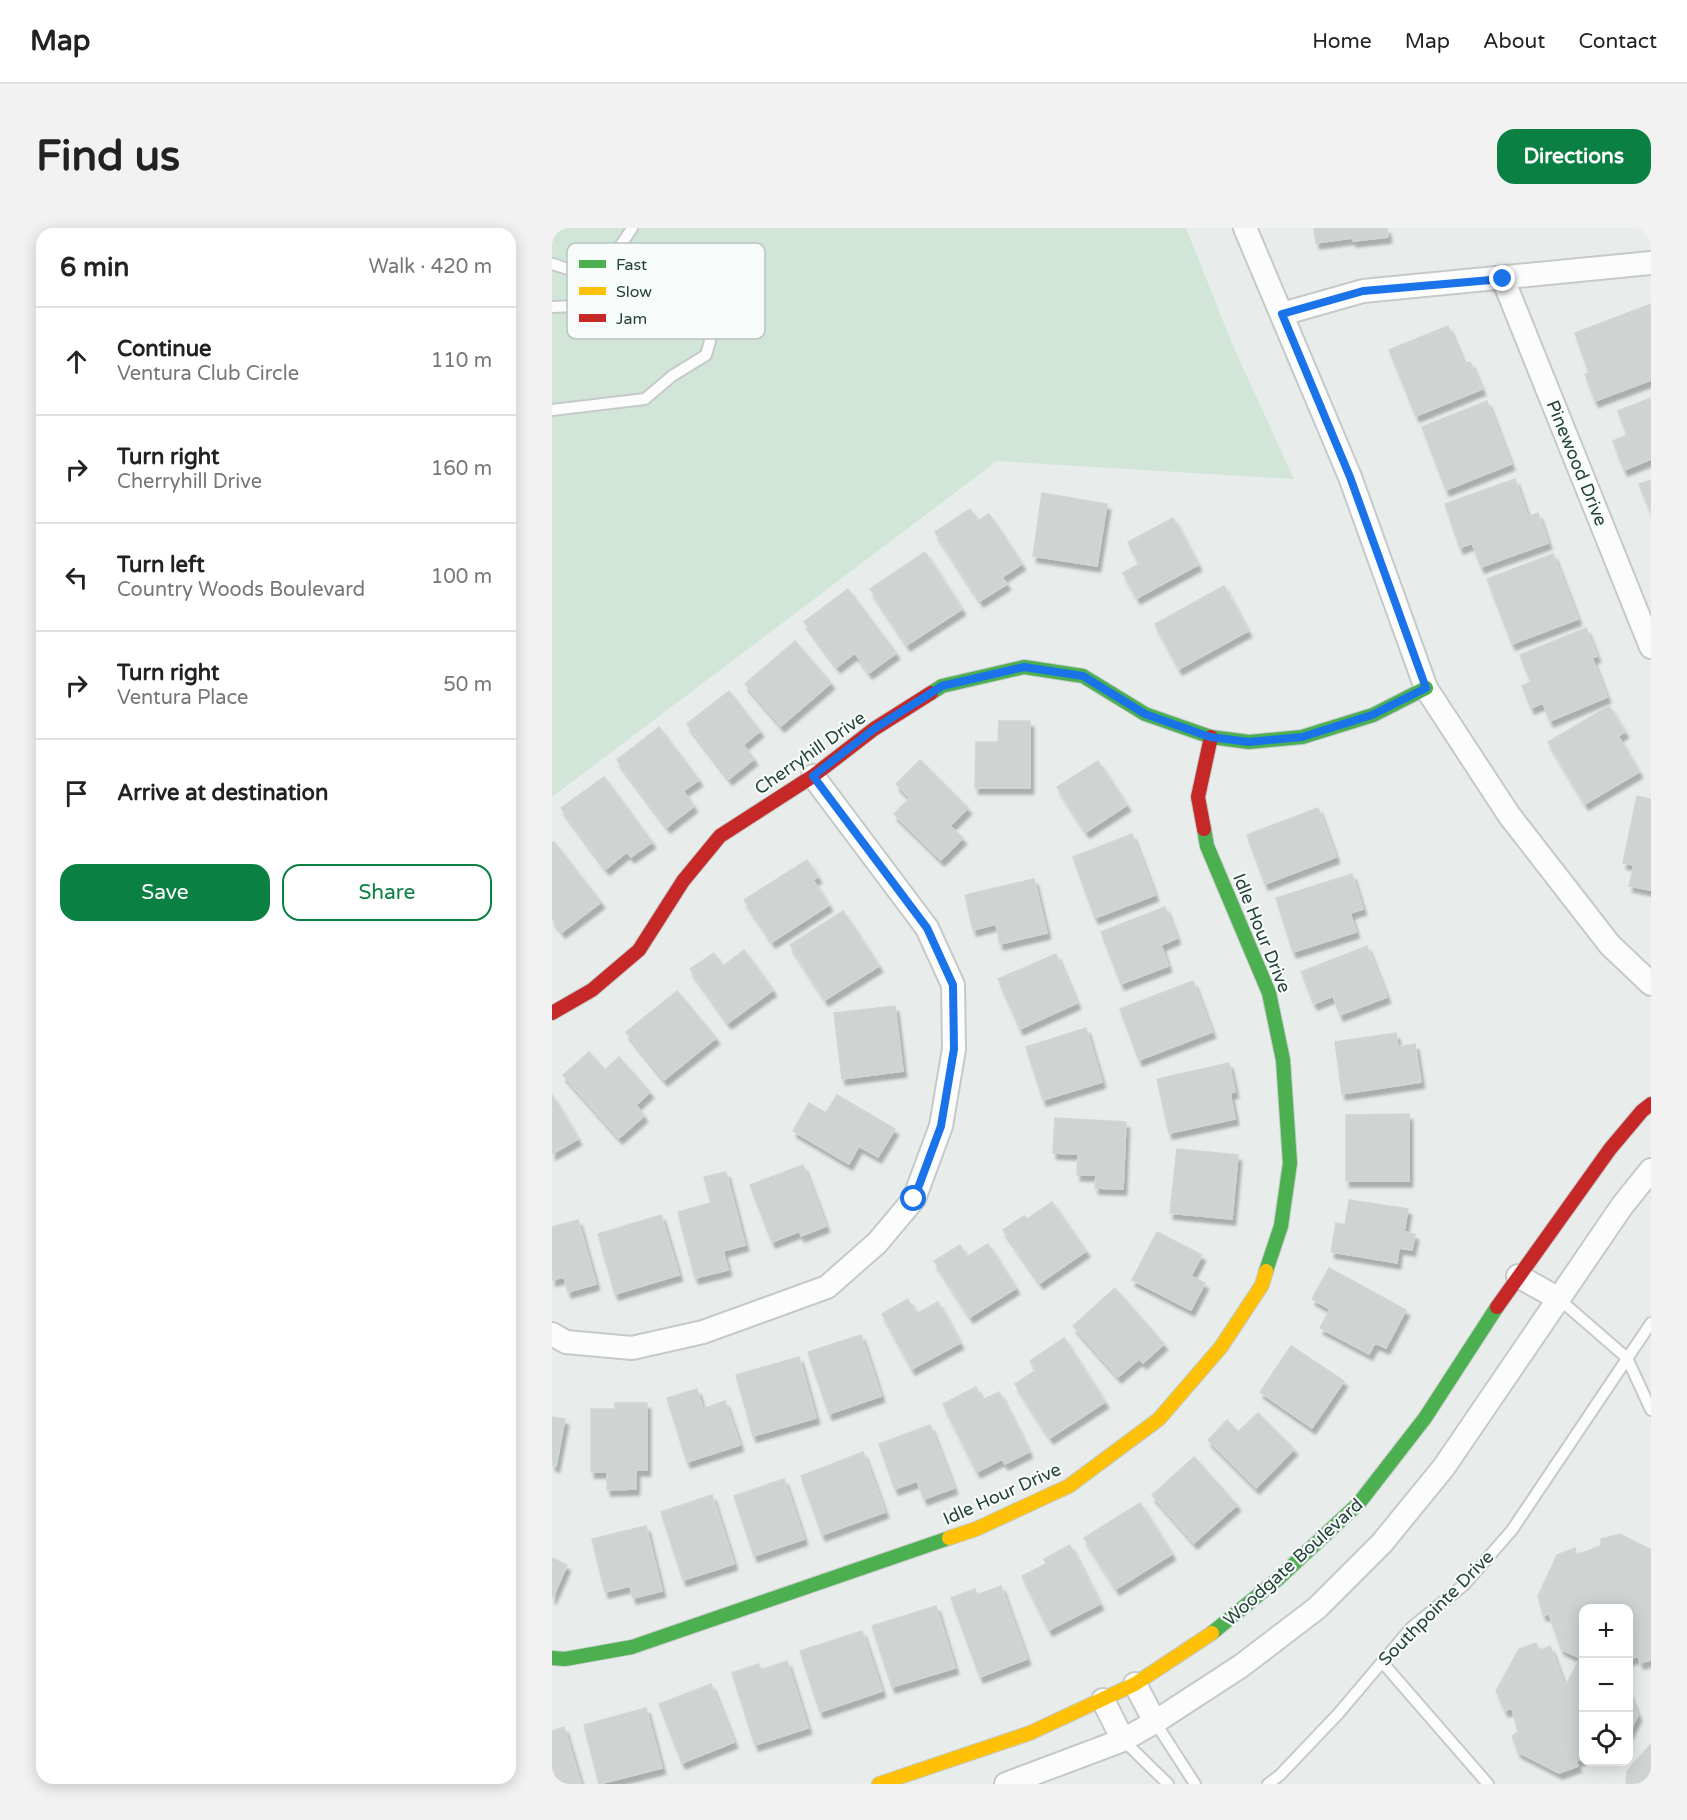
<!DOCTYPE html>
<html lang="en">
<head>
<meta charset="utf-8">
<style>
  body { margin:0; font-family:"Varela Round",sans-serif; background:#f2f2f2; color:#222 }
  .controls { position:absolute; right:18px; bottom:18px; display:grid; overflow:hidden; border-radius:12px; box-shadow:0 3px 15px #0003 }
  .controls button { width:54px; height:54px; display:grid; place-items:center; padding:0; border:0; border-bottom:2px solid #e0e0e0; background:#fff; color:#222; font:30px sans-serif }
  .stop { position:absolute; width:18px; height:18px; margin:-14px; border:4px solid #1a73e8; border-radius:50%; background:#fff }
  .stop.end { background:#1a73e8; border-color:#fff; box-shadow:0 2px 6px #0008 }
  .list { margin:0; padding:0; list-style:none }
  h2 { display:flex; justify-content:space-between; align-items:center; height:78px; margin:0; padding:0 24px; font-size:26px }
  h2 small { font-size:20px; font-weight:400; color:#767676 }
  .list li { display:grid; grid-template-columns:39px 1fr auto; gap:18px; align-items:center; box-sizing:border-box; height:108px; padding:0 24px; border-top:2px solid #e0e0e0 }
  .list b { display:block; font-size:22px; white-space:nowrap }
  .list p { margin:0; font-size:20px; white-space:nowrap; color:#767676 }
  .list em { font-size:20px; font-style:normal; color:#767676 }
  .actions { display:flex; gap:12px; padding:18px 24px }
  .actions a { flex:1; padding:14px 0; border:2px solid #0b8043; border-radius:18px; text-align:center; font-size:21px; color:#0b8043 }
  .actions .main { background:#0b8043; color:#fff }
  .icon { flex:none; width:33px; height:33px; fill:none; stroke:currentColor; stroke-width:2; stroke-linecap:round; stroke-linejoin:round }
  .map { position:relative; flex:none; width:1099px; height:1556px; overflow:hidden; border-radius:18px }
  header { display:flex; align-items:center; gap:36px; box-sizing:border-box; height:84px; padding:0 30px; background:#fff; border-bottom:2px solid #e0e0e0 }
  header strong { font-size:28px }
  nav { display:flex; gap:33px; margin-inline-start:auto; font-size:21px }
  .intro { display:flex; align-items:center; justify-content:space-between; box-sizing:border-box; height:144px; padding:0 36px }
  h1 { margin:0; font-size:42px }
  .button { padding:15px 27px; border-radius:18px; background:#0b8043; color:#fff; font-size:21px; font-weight:700 }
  main { display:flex; gap:36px; padding:0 36px }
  aside { flex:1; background:#fff; border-radius:18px; box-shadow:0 3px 15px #0003 }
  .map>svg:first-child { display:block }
  .green { fill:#d1e6d8 }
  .building { fill:#cfd4d2; stroke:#d1d6d4; stroke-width:1.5; filter:url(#shadow) }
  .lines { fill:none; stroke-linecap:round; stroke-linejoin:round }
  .lane-casing { stroke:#c5cac8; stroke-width:14 }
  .street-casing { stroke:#c5cac8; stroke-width:26 }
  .fast-casing { stroke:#c3cbc8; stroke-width:16 }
  .slow-casing { stroke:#c3cbc8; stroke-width:16 }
  .jam-casing { stroke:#c3cbc8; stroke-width:16 }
  .lane { stroke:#fcfcfc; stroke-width:10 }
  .street { stroke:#fcfcfc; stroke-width:22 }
  .fast { stroke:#4caf50; stroke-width:14 }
  .slow { stroke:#ffc107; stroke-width:14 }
  .jam { stroke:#c62828; stroke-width:14 }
  .route { stroke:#1a73e8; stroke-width:8 }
  .labels { text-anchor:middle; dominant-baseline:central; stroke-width:4.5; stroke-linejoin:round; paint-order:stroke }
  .street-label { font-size:18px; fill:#24423a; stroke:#f7fbf9 }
  .key { fill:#f7fbf9; stroke:#b8c4c0; stroke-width:1.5 }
  .key-label { font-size:16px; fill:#24423a }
</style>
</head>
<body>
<header>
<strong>Map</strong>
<nav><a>Home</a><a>Map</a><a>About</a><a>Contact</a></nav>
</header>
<div class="intro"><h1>Find us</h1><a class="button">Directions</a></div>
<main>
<aside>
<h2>6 min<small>Walk · 420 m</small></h2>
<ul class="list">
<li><svg class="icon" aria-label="ahead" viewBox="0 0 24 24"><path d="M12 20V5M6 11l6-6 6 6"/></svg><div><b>Continue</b><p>Ventura Club Circle</p></div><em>110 m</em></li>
<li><svg class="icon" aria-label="right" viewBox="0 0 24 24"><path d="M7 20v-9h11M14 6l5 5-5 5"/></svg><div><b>Turn right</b><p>Cherryhill Drive</p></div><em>160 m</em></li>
<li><svg class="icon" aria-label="left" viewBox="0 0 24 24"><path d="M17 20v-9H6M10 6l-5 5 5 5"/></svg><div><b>Turn left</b><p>Country Woods Boulevard</p></div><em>100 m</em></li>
<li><svg class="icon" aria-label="right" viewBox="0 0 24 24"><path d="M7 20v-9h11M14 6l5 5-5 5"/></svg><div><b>Turn right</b><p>Ventura Place</p></div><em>50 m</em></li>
<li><svg class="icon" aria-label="arrive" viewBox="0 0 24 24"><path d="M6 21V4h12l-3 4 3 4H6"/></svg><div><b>Arrive at destination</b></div></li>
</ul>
<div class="actions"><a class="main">Save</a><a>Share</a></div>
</aside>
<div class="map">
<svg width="1099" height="1556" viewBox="0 0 1099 1556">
  <defs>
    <filter id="shadow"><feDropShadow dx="3.5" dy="6" stdDeviation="1.5" flood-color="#0004"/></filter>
  </defs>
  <rect width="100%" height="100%" fill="#e8edeb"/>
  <path class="green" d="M0,0H634L681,118L742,251L445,233L0,569Z"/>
  <path class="building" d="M762,0H835L836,9L801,13L800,10L764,15Z
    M1099,76V152L1043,173L1033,146L1037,145L1023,105Z
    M896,98L912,136L918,134L930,161L864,188L837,122Z
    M1099,170V231L1072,242L1061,213L1075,207L1066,183Z
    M935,173L959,236L894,262L870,199Z
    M963,251L976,289L986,285L996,315L929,339L920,315L908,320L893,276Z
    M1099,252V285L1087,256Z
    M490,265L555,276L545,338L481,328Z
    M418,281L426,293L437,286L470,336L450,349L455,356L428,373L383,304Z
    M621,290L646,337L585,370L571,345L587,336L576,314Z
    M373,324L410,381L355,417L318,361Z
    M1001,326L1026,391L960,416L935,351Z
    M672,358L696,403L627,441L603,396Z
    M296,361L344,425L317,445L303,425L285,439L252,394Z
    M1034,400L1045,428L1040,430L1055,469L998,493L991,475L979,480L970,458L979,454L968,427Z
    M243,413L279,455L229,498L193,456Z
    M177,463L208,503L191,517L202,531L177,551L135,496Z
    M1057,478L1073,504L1066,508L1087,544L1033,576L996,514Z
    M447,493H478V560H423L424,514H446Z
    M107,499L147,552L131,563L142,578L115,599L65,532Z
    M368,532L416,580L398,598L411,610L389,632L342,586L358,570L344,556Z
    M546,533L575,577L534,604L505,559Z
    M52,549L100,614L79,629L75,624L54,641L9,580Z
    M1085,568L1099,571V662L1077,658L1082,637L1071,635Z
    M766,580L784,629L713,656L695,607Z
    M580,606L603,667L543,690L521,629Z
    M2,614L49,674L10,704L0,691V615Z
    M255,632L266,649L261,652L277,677L220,714L192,672Z
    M800,646L811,681L798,685L804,704L741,724L724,670Z
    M482,651L495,705L448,716L444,696L421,702L413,667Z
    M613,679L625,710L609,717L616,738L569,756L549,704Z
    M291,683L327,738L273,772L238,717Z
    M815,718L835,769L788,787L781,768L762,776L749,744Z
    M192,722L221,762L176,795L138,741L162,725L171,738Z
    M504,726L525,775L468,801L446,751Z
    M641,753L660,804L587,832L568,781Z
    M125,763L164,810L112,852L74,804Z
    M343,778L351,843L290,851L282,785Z
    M534,800L550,854L491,872L474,819Z
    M844,805L846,819L863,816L869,854L790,866L783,814Z
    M37,824L53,842L67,829L98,864L84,877L92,888L67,910L11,847Z
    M677,835L683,864L678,865L683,891L617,905L605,851Z
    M0,867L26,911L0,926Z
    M285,867L343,901L326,929L307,918L297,936L241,903L257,875L274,885Z
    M857,886V953H794V887Z
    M503,890L574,894L571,961L543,960L544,947H525L526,926L501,925Z
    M625,921L686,927L680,991L618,985Z
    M251,937L274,998L249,1008L248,1003L220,1014L198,957Z
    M174,944L193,1017L171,1023L176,1042L143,1050L126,984L159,975L152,949Z
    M797,972L856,981L852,1004L863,1006L860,1022L847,1020L845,1035L779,1024L784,995L793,997Z
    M500,974L534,1023L488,1055L451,1002L472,988L475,991Z
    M109,987L127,1047L63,1066L46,1006Z
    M26,992L44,1056L16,1064L12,1049L0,1052V999Z
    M605,1004L650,1027L639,1048L653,1055L639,1082L580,1052Z
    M436,1016L464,1060L418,1089L382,1033L408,1017L415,1029Z
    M777,1040L854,1082L834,1120L823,1115L817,1126L768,1100L778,1081L760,1071Z
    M563,1060L612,1116L591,1135L587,1131L566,1149L521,1098Z
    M356,1071L364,1086L386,1074L408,1115L360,1141L330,1086Z
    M309,1107L329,1168L277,1186L256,1124Z
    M512,1110L553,1174L498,1210L463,1156L484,1142L478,1133Z
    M739,1118L792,1153L760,1200L708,1164Z
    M247,1129L264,1190L201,1208L184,1147Z
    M424,1159L430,1172L447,1164L477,1224L453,1236L450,1231L425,1244L391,1176Z
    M145,1161L151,1181L173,1173L188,1217L135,1234L115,1170Z
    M63,1175H95V1242H84V1261L55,1262V1244H39V1181H63Z
    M706,1185L742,1221L704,1260L656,1212L675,1192L686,1204Z
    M0,1189L13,1191L4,1238L0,1237Z
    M378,1197L402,1260L372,1271L365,1253L343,1261L327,1216Z
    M311,1224L333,1284L270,1307L249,1248Z
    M642,1229L685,1277L642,1315L600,1267Z
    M232,1251L252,1311L202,1328L182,1268Z
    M160,1267L182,1336L131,1352L109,1284Z
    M588,1275L620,1326L564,1361L532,1310Z
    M94,1298L110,1363L81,1370L78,1358L53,1364L40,1311Z
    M1068,1306L1099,1322V1432L1088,1435L1086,1428L1076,1432V1380H1032V1530L1024,1533L1026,1538L1007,1545L966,1524L960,1508L966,1504L960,1480L953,1483L944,1463L967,1421L984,1415L987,1423L998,1418L1013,1459L1028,1430L1009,1421L997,1386L991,1387L986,1368L1005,1327L1023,1320L1024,1327L1049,1318V1311Z
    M518,1317L548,1376L497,1402L470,1348L494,1336L492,1331Z
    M0,1330L15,1337L0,1371Z
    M449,1358L475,1431L428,1449L399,1370L423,1361L425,1367Z
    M384,1378L403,1440L340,1459L320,1398Z
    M310,1403L330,1463L268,1484L248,1423Z
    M235,1433L256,1500L203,1517L180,1445L207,1436L209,1442Z
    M159,1456L182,1514L130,1535L107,1476Z
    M1076,1463L1086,1487L1076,1507Z
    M94,1480L110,1540L47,1556L32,1497Z
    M12,1499L29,1556H0V1503Z
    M1099,1516V1556H1074L1075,1543Z"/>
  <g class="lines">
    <g class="lane-casing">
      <path id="lane" d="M0,36C9,38 18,43 28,44C51,46 69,18 80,0
        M0,79L24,78L81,92L131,84L154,91L158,113L154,127L120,148L93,171L0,182
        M1007,1071L1075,1130L1099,1182
        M830,1434L936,1556
        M603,1494L643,1556
        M571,1512L616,1556
        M716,1556L728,1547L786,1486L859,1400L913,1356L960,1302L1099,1095"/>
    </g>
    <g class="street-casing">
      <path id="street" d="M693,0L798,249L874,460L957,587L1058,717L1099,756
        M951,51L1099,419
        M730,86L811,63L1099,35
        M966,1048L1007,1071
        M0,1106L14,1114L80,1120L151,1104L275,1059L325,1015L362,971L389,898L402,821L401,757L375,700L261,548
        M583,1456L603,1494
        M551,1472L571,1512
        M454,1556L571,1512L603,1494L689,1438L765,1380L830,1315L892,1239L1070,978L1099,942"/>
    </g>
    <g class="fast-casing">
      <path id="fast" d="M379,465L390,458L472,439L531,448L593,486L659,509L697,514L750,509L821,487L874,460
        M652,601L655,618L717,765L731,832L738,935L729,998L714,1043
        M660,1405L727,1350L807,1275L873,1190L945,1079
        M0,1430L13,1431L80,1419L397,1310"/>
    </g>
    <g class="slow-casing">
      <path id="slow" d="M397,1310L424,1301L517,1258L607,1191L669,1119L710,1057L714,1043
        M327,1556L478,1505L583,1456L660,1405"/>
    </g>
    <g class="jam-casing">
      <path id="jam" d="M652,601L646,569L659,509
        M0,785L40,762L87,722L131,653L168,608L261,548L322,501L379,465
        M945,1079L1058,921L1090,883L1099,876"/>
    </g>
    <use href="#lane" class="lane"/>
    <use href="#street" class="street"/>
    <use href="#fast" class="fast"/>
    <use href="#slow" class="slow"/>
    <use href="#jam" class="jam"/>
  </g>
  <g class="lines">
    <path class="route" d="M362,971L389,898L402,821L401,757L375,700L261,548L322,501L390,458L472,439L531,448L593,486L658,509L697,514L750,509L820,487L874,460L798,249L730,86L811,63L951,51"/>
  </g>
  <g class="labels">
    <g class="street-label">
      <text transform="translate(1025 235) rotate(68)">Pinewood Drive</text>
      <text transform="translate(258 525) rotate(-35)">Cherryhill Drive</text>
      <text transform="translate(710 705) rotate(68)">Idle Hour Drive</text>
      <text transform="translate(450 1266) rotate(-24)">Idle Hour Drive</text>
      <text transform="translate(741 1334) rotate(-42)">Woodgate Boulevard</text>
      <text transform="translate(884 1380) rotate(-45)">Southpointe Drive</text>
    </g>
  </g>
  <rect x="15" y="15" width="198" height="96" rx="9" class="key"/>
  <rect x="27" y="32" width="27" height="8" fill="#4caf50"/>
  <rect x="27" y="59" width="27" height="8" fill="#ffc107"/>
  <rect x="27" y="86" width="27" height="8" fill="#c62828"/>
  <g class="key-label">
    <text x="64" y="42">Fast</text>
    <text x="64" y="69">Slow</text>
    <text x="64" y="96">Jam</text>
  </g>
</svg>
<div class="controls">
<button>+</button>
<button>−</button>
<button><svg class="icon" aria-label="locate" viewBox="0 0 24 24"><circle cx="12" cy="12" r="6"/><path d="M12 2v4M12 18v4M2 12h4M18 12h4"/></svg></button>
</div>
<div class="stop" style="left:362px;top:971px"></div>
<div class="stop end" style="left:951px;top:51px"></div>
</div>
</main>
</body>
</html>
